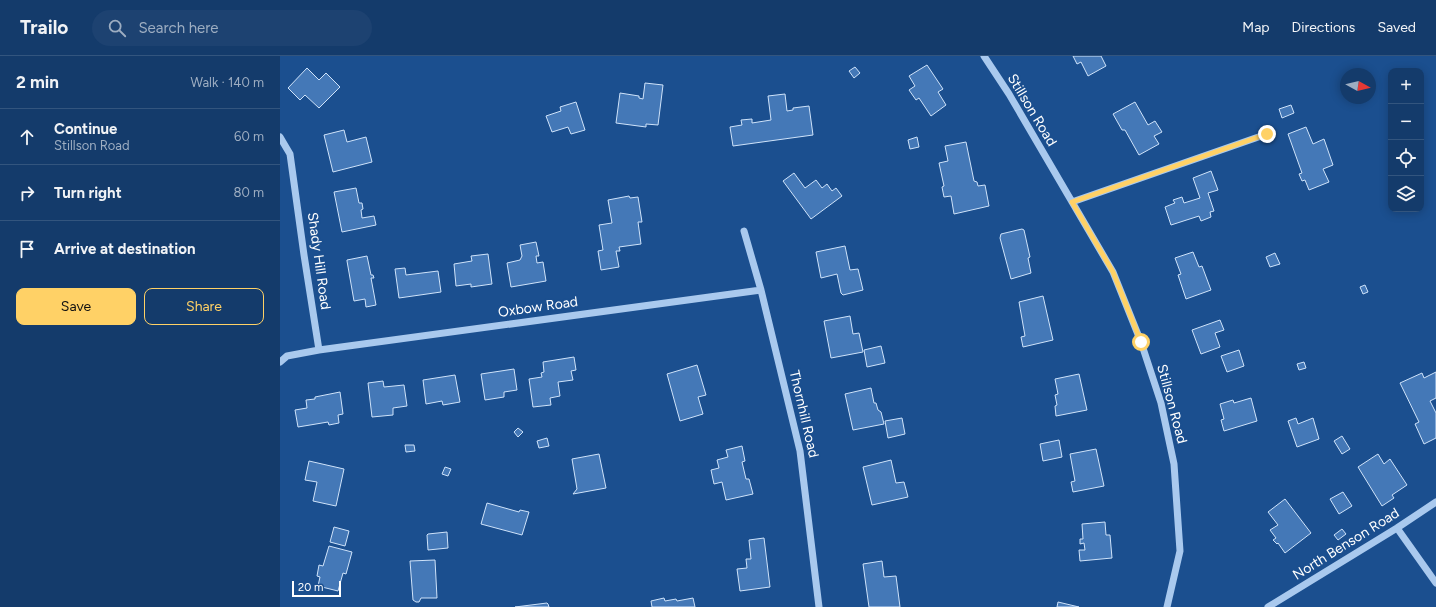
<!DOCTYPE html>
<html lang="en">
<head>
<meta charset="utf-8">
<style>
  body { margin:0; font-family:Figtree,sans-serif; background:#1d4271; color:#f1f3f6 }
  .controls { position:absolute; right:12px; top:12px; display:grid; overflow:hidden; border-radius:8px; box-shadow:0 2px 10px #0003 }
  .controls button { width:36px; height:36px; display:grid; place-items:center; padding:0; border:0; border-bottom:1px solid #33557e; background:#143b6b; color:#f1f3f6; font:20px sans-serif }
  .compass { position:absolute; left:1060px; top:12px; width:36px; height:36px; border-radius:50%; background:#143b6b; box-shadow:0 2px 10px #0003; rotate:98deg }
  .scale { position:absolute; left:12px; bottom:10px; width:49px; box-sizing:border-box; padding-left:4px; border:2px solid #fff; border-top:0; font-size:11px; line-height:14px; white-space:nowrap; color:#fff; -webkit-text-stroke:3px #1b4f8f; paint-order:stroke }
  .stop { position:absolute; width:12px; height:12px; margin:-9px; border:3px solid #ffd166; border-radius:50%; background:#fff }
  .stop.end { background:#ffd166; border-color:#fff; box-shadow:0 1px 4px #0008 }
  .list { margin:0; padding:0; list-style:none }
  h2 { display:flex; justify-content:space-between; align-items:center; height:52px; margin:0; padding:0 16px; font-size:17px }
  h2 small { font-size:13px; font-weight:400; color:#9dadc1 }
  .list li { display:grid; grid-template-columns:26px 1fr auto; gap:12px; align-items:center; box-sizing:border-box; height:56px; padding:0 16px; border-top:1px solid #33557e }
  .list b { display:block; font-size:15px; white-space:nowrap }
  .list p { margin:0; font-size:13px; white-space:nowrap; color:#9dadc1 }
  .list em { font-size:13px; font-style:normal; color:#9dadc1 }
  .actions { display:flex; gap:8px; padding:12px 16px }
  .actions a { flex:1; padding:9px 0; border:1px solid #ffd166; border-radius:8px; text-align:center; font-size:14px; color:#ffd166 }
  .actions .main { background:#ffd166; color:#111 }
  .icon { flex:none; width:22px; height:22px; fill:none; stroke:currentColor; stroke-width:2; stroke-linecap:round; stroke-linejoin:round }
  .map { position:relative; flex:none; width:1156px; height:551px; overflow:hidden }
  header { display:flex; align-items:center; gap:24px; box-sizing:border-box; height:56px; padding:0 20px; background:#143b6b; border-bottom:1px solid #33557e }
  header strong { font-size:19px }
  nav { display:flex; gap:22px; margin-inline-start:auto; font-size:14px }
  .search { width:280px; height:36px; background:#1d4271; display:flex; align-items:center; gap:10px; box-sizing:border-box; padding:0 14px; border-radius:22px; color:#9dadc1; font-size:15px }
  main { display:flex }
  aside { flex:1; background:#143b6b }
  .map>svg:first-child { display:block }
  .building { fill:#4478b7; stroke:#cfe3fa }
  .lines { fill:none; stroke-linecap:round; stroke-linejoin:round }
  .minor { stroke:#a9c9ee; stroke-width:7 }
  .route { stroke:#ffd166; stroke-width:5 }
  .labels { text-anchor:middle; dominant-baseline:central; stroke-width:4; stroke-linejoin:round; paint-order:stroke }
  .street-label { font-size:14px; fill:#fff; stroke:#1b4f8f }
</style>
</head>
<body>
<header>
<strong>Trailo</strong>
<div class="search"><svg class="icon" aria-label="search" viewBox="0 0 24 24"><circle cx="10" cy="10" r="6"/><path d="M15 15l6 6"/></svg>Search here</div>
<nav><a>Map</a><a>Directions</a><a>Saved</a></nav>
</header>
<main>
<aside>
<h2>2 min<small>Walk · 140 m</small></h2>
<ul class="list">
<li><svg class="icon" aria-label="ahead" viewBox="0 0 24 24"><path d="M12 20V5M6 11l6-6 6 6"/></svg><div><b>Continue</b><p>Stillson Road</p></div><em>60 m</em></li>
<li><svg class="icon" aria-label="right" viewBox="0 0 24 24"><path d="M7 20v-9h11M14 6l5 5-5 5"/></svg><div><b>Turn right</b></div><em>80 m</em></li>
<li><svg class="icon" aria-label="arrive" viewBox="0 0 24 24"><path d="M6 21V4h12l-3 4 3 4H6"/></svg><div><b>Arrive at destination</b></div></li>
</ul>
<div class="actions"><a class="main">Save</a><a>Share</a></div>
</aside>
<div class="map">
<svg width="1156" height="551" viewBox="0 0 1156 551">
  <rect width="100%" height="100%" fill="#1b4f8f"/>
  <path class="building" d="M793,0H821L826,10L808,20L801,6L797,8Z
    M647,9L663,33L658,36L666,49L651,60L639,42L636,44L629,34L635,30L629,20Z
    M575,11L580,17L574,22L569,15Z
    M27,12L39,24L46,17L60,31L39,52L25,39L20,44L8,32Z
    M365,27L383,29L378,69L366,68V71L336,67L340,37L359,40V42L363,43Z
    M505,38L507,55L513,54V52L529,50L533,79L453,90L450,71L462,69L461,64L472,63V67L491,64L488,40Z
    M296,46L305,74L291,78L288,71L272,76L266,60L281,55L280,51Z
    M855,46L868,69L875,65L882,76L874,80L879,88L859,99L845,74H842L833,58Z
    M1011,49L1014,57L1002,62L999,53Z
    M1026,71L1033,88L1044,83L1053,109L1043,113L1049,126L1029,134L1025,124L1022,125L1019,118L1022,117L1008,78Z
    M64,74L67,86L86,81L92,106L53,116L44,79Z
    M637,81L639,91L630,93L628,84Z
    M686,86L694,125L697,126L698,130L705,129L709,150L674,158L671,140L664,141L662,131L664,130L659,107L668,105L665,90Z
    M931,115L938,134L928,137L934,155L930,156L931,161L921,165L919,160L891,169L885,151L895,147L893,144L902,141L904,147L920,142L913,122Z
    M514,117L525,132L536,124L542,132L547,128L552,135L556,132L562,140L531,163L503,125Z
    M76,132L79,147H82L83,153L81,154L82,162L94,160L96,169L62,176L54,136Z
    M349,140L350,142L358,141L362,166H358L361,188L339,191L340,195H336L339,211L321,214L318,195L323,194L319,169L332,167L328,144Z
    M742,173L744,174L750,201L748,202L751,217L731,223L720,182L721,178Z
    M256,186L259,200H256L257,207L263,206L266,225L231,231L227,207L240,204L242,200L240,189Z
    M565,190L570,214L578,213L583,234L563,239L561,237L557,218L541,222L536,196Z
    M913,196L919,211L922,210L931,234L906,243L898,219L901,218L895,202Z
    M995,197L1000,208L990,211L986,201Z
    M208,198L212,228L191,231V228L176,230L174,208L192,205L191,200Z
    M87,200L91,219H93L94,222H91L96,249L86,251L85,243L74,245L67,205V204Z
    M125,212L126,219L158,215L161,236L119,242L115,213Z
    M1085,229L1088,236L1083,238L1080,231Z
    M763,240L773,284L743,291L741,281L745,280L739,246Z
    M570,260L573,278L579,277L583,296L551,302L544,265Z
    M940,264L944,274L935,277L940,291L921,298L912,274Z
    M601,290L605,307L587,311L584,294Z
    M959,294L964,310L947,316L941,300Z
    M294,301L296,314L291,315L293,324L278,326L280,340L270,342L271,349L253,351L249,323L262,321L261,317L264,316L263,306Z
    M1024,306L1026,312L1019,314L1017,308Z
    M417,309L426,339L418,341L423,358L400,365L387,318Z
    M234,313L237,334L224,336V341L205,344L201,318Z
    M1156,316V342L1150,345L1156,357V382L1144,388L1135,368L1139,366L1120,327L1142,317L1144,322Z
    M799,318L807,354L776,360L775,350L777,349L775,339L778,338L775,323Z
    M175,319L180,346L163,349L162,345L146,348L143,324Z
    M103,325L104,331L124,329L127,350L113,352V359L92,361L88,327Z
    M591,332L594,347H596L598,354L601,356L604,368L573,374L565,338Z
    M60,336L63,358L58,359L59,367L49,369L48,366L18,371L15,354L27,352L26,344L35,343V341Z
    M971,342L977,365L944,375L941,364L944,363L940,348L953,344L954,347Z
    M622,362L625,378L608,382L605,365Z
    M1016,362L1018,368L1033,362L1039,383L1017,391L1008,365Z
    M238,372L243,376L238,381L234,376Z
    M1062,380L1070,393L1062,398L1054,385Z
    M267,382L269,390L259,392L257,385Z
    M779,384L782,401L763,405L760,388Z
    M125,389H134L135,395L126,396Z
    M462,390L465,405L462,406L466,423H469L473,438L446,444L442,426L434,428L431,414L439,412L437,404L448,401L446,394Z
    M816,393L824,430L793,436L791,426L795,425L790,398Z
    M319,398L326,432L293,438L297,433L292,403Z
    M1098,398L1104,408L1110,403L1127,429L1112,439L1114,442L1102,450L1078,411Z
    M611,404L616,427L624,426L628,441L592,449L583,411Z
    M29,405L64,413L56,450L33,445L37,426L25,424Z
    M165,411L171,413L168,420L162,418Z
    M1063,436L1072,450L1059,458L1050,443Z
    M1005,443L1031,477L1005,497L998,487L997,488L993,484L996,482L990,474L998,469L988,456Z
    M207,447L239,456L240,454L249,456L242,479L201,468Z
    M825,466L826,479H830L832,502L800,505L799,494H805L804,487L800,488V483H803L802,468Z
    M54,471L69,475L65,490L50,486Z
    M1062,473L1066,478L1058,484L1054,479Z
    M167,476L168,492L148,494L147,479L148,478Z
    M484,482L490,531L460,535L457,513L467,512L466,503H471L469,484Z
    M49,490L72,496L66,518L63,517L58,535L38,530L40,521L37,520L39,509L43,510Z
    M155,504L157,542H141L139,546H136L133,544L130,505Z
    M602,505L604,521L616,520L620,551H589L583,508Z
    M384,542L385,545L396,543L397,545L413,542L415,551H372L371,545Z
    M778,546L799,551H777Z
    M267,547L268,548L269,551H235Z"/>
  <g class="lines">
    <path class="minor" d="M704,0L729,38L833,216L861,286L881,347L894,408L900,495L887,551
      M0,81L10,98L24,199L39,294L7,300L0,306
      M792,146L987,78
      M464,175L481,234L520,395L539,551
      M39,294L481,234
      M1117,472L1156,527
      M988,551L1117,472L1156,446"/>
  </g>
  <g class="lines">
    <path class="route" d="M861,286L833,216L792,146L987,78"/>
  </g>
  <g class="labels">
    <g class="street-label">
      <text transform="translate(752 54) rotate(59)">Stillson Road</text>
      <text transform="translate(39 205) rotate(82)">Shady Hill Road</text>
      <text transform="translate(258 251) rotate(-8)">Oxbow Road</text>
      <text transform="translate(892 348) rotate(75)">Stillson Road</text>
      <text transform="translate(524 358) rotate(77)">Thornhill Road</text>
      <text transform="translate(1066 488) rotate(-32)">North Benson Road</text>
    </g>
  </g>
</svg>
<div class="controls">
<button>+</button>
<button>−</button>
<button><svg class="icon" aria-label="locate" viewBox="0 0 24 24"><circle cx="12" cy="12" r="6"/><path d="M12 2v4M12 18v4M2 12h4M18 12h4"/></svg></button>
<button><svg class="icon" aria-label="layers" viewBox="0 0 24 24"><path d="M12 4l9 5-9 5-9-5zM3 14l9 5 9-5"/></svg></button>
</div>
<svg class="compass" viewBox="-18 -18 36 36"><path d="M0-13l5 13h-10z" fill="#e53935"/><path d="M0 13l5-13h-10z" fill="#9dadc1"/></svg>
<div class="scale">20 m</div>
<div class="stop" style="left:861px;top:286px"></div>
<div class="stop end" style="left:987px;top:78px"></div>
</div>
</main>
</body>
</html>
